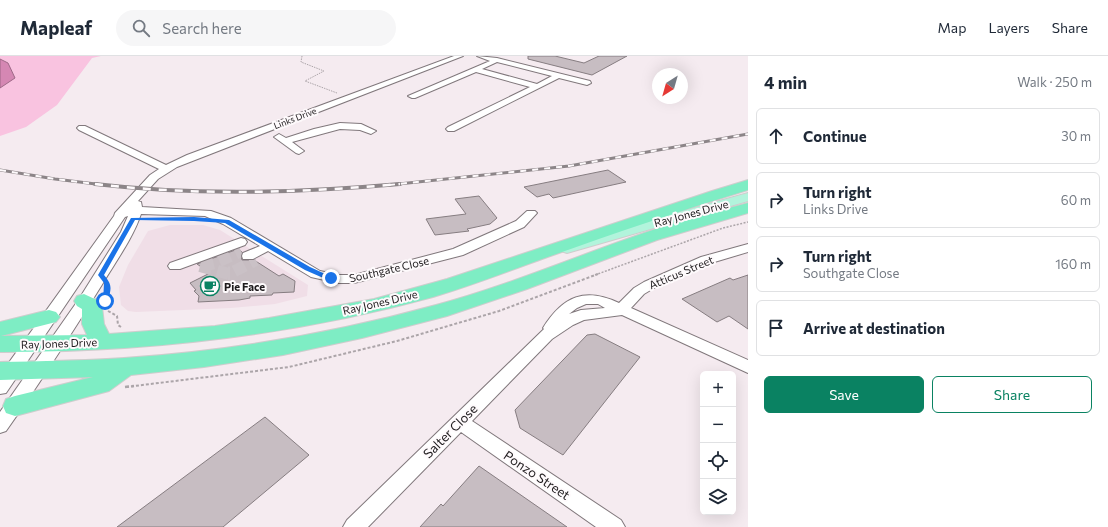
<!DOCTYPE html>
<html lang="en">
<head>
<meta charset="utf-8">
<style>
  body { margin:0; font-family:Commissioner,sans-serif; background:#f6f6f7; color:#1f2937 }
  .controls { position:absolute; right:12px; bottom:12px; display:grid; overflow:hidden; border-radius:6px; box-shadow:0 4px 16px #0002 }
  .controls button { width:36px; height:36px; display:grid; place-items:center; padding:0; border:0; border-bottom:1px solid #e0e1e3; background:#fff; color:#1f2937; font:20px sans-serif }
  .compass { position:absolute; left:652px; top:12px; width:36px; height:36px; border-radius:50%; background:#fff; box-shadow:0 4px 16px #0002; rotate:217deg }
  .stop { position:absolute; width:12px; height:12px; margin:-9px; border:3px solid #1a73e8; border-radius:50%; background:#fff }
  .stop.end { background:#1a73e8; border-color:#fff; box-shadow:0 1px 4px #0008 }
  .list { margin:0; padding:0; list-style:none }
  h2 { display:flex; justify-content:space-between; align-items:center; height:52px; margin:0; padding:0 16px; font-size:17px }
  h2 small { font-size:13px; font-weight:400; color:#747a83 }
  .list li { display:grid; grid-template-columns:26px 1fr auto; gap:12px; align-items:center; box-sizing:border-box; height:56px; margin:0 8px 8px; padding:0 8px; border:1px solid #e0e1e3; border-radius:6px }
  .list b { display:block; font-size:15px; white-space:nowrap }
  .list p { margin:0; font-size:13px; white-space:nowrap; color:#747a83 }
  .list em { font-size:13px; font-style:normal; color:#747a83 }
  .actions { display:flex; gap:8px; padding:12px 16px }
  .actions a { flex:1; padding:9px 0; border:1px solid #0a8262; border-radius:6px; text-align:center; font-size:14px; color:#0a8262 }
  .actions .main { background:#0a8262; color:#fff }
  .icon { flex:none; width:22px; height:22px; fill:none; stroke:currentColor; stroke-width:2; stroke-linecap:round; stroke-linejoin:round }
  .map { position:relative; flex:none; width:748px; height:471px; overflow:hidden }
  header { display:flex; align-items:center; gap:24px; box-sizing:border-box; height:56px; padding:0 20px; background:#fff; border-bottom:1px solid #e0e1e3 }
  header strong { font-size:19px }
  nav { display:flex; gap:22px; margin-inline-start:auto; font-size:14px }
  .search { width:280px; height:36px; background:#f6f6f7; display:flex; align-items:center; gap:10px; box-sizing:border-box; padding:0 14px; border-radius:22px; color:#747a83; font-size:15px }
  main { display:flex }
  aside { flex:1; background:#fff }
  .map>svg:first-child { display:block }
  .built { fill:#f0dee7 }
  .green { fill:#f9c3e0 }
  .water { fill:#d587b3; stroke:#9e6786 }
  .building { fill:#c7bdc2; stroke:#867d81 }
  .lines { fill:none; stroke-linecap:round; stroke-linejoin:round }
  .minor-tunnel-far1 { stroke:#cac1c6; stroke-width:12; stroke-dasharray:12 6; stroke-linecap:butt }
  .minor-tunnel { stroke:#cac1c6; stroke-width:15; stroke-dasharray:15 8; stroke-linecap:butt }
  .minor-casing { stroke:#81787c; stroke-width:2 }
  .major-casing { stroke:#cecdcd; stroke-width:2 }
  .highway-casing { stroke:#cecdcd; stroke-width:2 }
  .path-far3 { stroke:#aca5a9; stroke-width:1; stroke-dasharray:1.5 1; stroke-linecap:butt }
  .path-far2 { stroke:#aca5a9; stroke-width:1.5; stroke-dasharray:2 1.5; stroke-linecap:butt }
  .path-far1 { stroke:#aca5a9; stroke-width:2; stroke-dasharray:3 2; stroke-linecap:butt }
  .path { stroke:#aca5a9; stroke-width:2.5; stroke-dasharray:4 2.5; stroke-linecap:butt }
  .minor { fill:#fff; fill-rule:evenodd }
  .major { fill:#b2f4dc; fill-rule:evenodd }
  .highway { fill:#7eedc4; fill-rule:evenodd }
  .rail-far1-casing { stroke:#8c8588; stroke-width:3 }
  .rail-casing { stroke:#8c8588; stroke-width:4 }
  .rail-far1 { stroke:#fefafc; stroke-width:2; stroke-dasharray:6; stroke-linecap:butt }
  .rail { stroke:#fefafc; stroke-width:2.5; stroke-dasharray:8; stroke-linecap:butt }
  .route { fill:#1a73e8 }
  .labels { text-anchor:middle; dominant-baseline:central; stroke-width:4; stroke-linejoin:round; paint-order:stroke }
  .far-street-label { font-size:9px; fill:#1e1b1d; stroke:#fefafc }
  .street-label { font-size:11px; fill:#1e1b1d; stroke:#fefafc }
  .poi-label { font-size:11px; font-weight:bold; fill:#1e1b1d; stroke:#fefafc; text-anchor:start }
  .near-street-label { font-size:13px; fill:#1e1b1d; stroke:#fefafc }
</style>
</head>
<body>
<header>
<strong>Mapleaf</strong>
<div class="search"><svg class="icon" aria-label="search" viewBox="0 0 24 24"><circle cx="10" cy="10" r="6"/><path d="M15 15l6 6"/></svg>Search here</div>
<nav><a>Map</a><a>Layers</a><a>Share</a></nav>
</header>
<main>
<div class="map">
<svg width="748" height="471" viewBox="0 0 748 471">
  <rect width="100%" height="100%" fill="#f5ebf0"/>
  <path class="built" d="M170,169H203L220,174L308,229L307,240L275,248L231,252L136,256L128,255L121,249L119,231L128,209L148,175Z"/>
  <path class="green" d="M0,0H101L92,2L57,49L26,71L0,80V32L15,22L8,7L0,3Z"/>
  <path class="water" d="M0,3L8,7L15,22L0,32Z"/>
  <path class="building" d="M528,0H555L584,7L599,0H627L592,19L528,3Z
    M608,114L626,126L553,142L549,138L537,141L524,131Z
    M479,140L497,162L490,168L467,173L469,175L435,179L426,163L466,158L455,143Z
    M238,193L242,196L241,200L242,204H254L279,220L283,218L295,225L294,236L273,237L272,239L250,240V242L239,244L198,246L199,240L194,235L196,234L190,227L210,217L197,208Z
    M748,219V273L729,260L717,266L682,243L730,222L733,224Z
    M595,278L640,301L563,399L520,372L515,354L587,279Z
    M265,361L309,399L223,471H117Z
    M479,410L567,471H420L441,448L443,450Z"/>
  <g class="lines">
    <path class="minor-tunnel-far1" d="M200,210L229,218L256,204
      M202,210L215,207L241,195"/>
    <path class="minor-tunnel" d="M228,218H230"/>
    <g class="minor-casing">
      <path id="minor" d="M454,0H463L177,111L158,123L138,145L141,146L142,151L211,155L231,162L320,215L338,219H354L453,193L516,165L527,155H535L537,157L524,171L463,199L354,227H338L311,221L268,195L253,203H243L242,200L243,197L260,190L223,168L205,160L141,158C133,182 116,205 103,227C72,277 40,327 6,375L0,377V356L79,243L121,176L128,160L125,161L6,337L0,338V319L114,160L115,157L150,119L159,113L79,74L77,72L79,70H85L166,109L187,99Z
        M477,0L497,2L590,25L591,27L587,29L559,22L454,75H448L446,73L448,71L530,31L476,16L415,42H412L408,40L490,5ZM497,6L552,20L537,28L482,13Z
        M340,67L361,68L376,75L371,78L360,74L340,73L292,86L304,95L299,98L296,97L274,81L279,78L286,82L314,73Z
        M241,182L245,183L247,186L245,189L180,213H170L168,210L170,207Z
        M748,188V196L711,207L654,232L644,238L631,252L748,304V317L622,259L584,264L573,269L552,283L472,365L621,464L625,471H596L461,376L368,471H343L347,464L544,273L543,272C563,240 585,231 619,247L634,232L644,226L701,201ZM586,248H598L605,252L581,254L569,258L577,252Z"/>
    </g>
    <g class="major-casing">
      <path id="major" d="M748,137V145L567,197L561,195L559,192L561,189Z"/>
    </g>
    <g class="highway-casing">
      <path id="highway" d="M748,124V134C679,155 610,179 542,203C506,216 470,230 433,241C291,280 147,296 0,296V266L49,254L56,256L60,261L56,266L1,280L87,279L82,268V253L77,250L74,245L77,240L84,238L99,245L102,250L104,268L109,278L215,270L269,262L374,243L447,223L712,135Z
        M748,147V157L657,184L527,233L447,260L362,282L283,299L204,311L131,319L109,335L15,360L6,357L3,350L6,343L15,340L93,321L0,324V306C41,305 83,305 124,302C229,295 334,277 436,249C507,230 574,201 644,177C678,165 713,156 748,147Z"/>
    </g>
    <path class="path-far3" d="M302,0L301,6L324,15L305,25L337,37"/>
    <path class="path-far2" d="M595,219L723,172L748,166"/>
    <path class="path-far1" d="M105,243L108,232
      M108,255L117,260L118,269L121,271
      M126,331L289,311L397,285L499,255L598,218"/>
    <path class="path" d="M125,331L134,330"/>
    <use href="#minor" class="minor"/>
    <use href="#major" class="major"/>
    <use href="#highway" class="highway"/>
    <g class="rail-far1-casing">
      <path id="rail-far1" d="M0,114L55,123L104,129
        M389,129L569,110L748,78"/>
    </g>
    <g class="rail-casing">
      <path id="rail" d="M95,128C196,140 299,137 400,128"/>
    </g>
    <use href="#rail-far1" class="rail-far1"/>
    <use href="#rail" class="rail"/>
  </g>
  <path class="route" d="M194,161L229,164L310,211L334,222L331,224L321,221L305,214L225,167L194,165L135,164L104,219C113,230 111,232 108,245L107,247H103L104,227L98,219L131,162Z"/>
  <defs>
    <g id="cafe-ring" transform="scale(1)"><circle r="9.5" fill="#fefafc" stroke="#0a8262" stroke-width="1.5"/><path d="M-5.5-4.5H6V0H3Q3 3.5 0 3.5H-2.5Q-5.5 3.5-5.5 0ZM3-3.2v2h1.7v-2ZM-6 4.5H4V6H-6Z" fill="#0a8262"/></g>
  </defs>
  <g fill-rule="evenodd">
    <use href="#cafe-ring" x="210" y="230"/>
  </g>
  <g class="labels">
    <g class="far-street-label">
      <text transform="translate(295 62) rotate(-21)">Links Drive</text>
    </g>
    <g class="street-label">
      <text transform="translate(691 157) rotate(-15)">Ray Jones Drive</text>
      <text transform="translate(389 213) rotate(-13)">Southgate Close</text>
      <text transform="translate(681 216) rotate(-23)">Atticus Street</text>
      <text transform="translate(380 246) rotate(-13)">Ray Jones Drive</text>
      <text transform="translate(59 287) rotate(-2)">Ray Jones Drive</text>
    </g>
    <g class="poi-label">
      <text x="224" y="230">Pie Face</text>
    </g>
    <g class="near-street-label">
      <text transform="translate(450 375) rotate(-45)">Salter Close</text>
      <text transform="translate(537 419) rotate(34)">Ponzo Street</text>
    </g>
  </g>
</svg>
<div class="controls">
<button>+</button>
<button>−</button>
<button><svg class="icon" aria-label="locate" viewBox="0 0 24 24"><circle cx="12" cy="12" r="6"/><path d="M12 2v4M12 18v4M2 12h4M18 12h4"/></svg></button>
<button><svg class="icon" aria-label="layers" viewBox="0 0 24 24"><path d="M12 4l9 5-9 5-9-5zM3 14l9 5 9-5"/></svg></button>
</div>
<svg class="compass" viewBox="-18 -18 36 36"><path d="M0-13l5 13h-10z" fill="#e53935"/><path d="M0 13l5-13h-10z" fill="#747a83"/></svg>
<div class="stop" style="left:105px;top:245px"></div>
<div class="stop end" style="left:331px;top:222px"></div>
</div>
<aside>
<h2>4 min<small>Walk · 250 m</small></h2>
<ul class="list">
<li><svg class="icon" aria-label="ahead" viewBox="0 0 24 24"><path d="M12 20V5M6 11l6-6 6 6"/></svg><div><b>Continue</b></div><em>30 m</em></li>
<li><svg class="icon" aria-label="right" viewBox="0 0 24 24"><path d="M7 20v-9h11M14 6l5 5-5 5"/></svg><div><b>Turn right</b><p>Links Drive</p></div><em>60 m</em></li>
<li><svg class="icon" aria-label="right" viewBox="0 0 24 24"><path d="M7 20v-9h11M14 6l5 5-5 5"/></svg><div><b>Turn right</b><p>Southgate Close</p></div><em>160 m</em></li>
<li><svg class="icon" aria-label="arrive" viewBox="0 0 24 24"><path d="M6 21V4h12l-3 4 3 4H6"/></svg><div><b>Arrive at destination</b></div></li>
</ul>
<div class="actions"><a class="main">Save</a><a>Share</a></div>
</aside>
</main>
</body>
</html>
